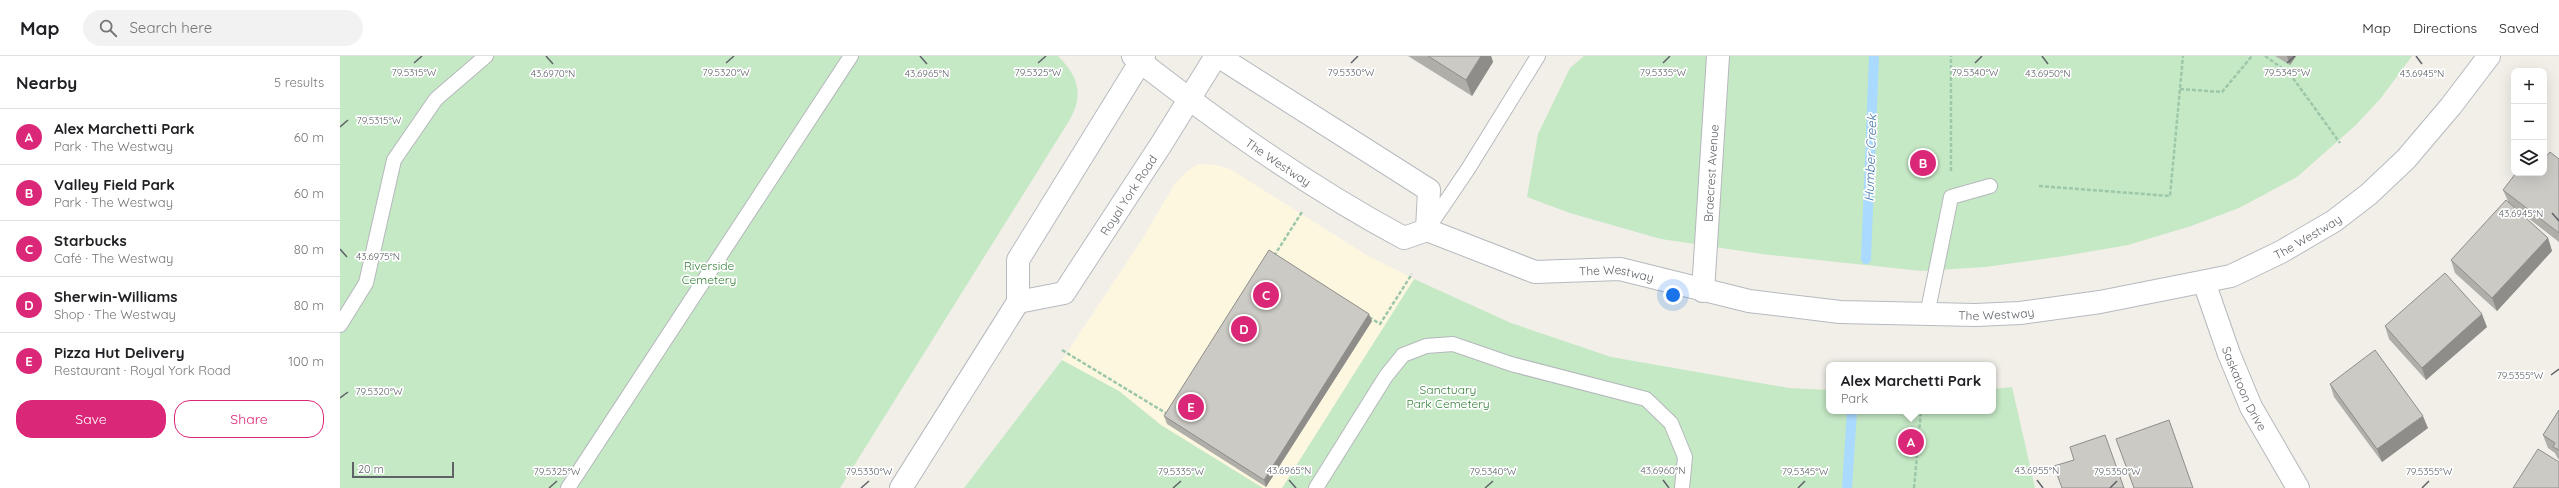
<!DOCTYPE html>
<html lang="en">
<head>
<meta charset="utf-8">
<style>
  body { margin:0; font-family:Quicksand,sans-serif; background:#f2f2f2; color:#202124 }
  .controls { position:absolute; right:12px; top:12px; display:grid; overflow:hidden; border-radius:8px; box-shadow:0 4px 16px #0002 }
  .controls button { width:36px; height:36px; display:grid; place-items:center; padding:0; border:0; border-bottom:1px solid #e0e0e0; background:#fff; color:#202124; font:20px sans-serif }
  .scale { position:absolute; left:12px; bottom:10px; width:102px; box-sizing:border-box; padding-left:4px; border:2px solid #5f6368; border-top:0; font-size:11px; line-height:14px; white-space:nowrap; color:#5f6368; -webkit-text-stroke:3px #fff; paint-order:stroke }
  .you { position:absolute; left:1333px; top:239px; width:14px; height:14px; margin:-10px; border:3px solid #fff; border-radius:50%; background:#1a73e8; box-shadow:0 0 0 6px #1a73e833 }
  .badge { display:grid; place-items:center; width:26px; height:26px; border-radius:50%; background:#db2777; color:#fff; font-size:13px; font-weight:700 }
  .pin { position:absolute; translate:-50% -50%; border:2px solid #fff; box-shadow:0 1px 4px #0006 }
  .popup { position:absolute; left:1486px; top:306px; width:170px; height:52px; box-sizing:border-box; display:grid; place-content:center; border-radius:8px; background:#fff; filter:drop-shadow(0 1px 3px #0005); font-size:13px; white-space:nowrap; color:#757577 }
  .popup b { font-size:15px; color:#202124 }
  .popup::after { content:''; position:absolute; left:50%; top:100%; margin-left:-8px; border:8px solid transparent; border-top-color:#fff }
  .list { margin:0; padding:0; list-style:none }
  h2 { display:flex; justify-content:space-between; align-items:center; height:52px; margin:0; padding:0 16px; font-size:17px }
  h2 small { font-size:13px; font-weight:400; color:#757577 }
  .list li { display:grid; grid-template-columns:26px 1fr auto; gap:12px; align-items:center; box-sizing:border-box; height:56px; padding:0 16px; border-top:1px solid #e0e0e0 }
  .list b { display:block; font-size:15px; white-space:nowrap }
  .list p { margin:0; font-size:13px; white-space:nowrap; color:#757577 }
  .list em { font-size:13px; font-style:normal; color:#757577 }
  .actions { display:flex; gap:8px; padding:12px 16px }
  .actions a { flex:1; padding:9px 0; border:1px solid #db2777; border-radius:16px; text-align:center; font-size:14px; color:#db2777 }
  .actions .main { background:#db2777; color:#fff }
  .icon { flex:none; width:22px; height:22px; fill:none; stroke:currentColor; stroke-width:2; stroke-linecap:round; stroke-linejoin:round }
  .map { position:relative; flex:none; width:2219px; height:432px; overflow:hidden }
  header { display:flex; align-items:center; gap:24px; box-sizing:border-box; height:56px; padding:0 20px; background:#fff; border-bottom:1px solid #e0e0e0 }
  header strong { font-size:19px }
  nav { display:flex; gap:22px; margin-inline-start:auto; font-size:14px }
  .search { width:280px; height:36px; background:#f2f2f2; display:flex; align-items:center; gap:10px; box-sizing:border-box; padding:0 14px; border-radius:22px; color:#757577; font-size:15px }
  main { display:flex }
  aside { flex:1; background:#fff }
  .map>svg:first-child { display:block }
  .commercial { fill:#fef7e0 }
  .green { fill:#c5e8c5 }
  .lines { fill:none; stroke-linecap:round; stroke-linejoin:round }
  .stream { stroke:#aadaff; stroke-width:10 }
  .service-casing { stroke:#b5b8bc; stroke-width:16 }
  .minor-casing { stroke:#b5b8bc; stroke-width:24 }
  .secondary-casing { stroke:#b6babf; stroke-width:24 }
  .path { stroke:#9cc7a9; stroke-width:2.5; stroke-dasharray:4 2; stroke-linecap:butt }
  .service { stroke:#fff; stroke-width:14 }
  .minor { stroke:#fff; stroke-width:22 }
  .secondary { stroke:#fff; stroke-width:22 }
  .wall { fill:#afaea9 }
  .shaded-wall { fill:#8f8d8a }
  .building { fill:#cccac5; stroke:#8f8d8a }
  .ticks { fill:none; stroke:#5f6368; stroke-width:1.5 }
  .labels { text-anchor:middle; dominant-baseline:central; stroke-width:3.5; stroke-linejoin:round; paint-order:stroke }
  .street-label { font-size:12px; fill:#5f6368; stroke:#fff }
  .park-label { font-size:12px; fill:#348238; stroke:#fff }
  .water-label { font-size:13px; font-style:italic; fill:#4174aa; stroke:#fff }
  .ticks-label { font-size:10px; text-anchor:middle; fill:#5f6368; stroke:#fff; stroke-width:3.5; stroke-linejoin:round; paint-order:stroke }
</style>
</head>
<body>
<header>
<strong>Map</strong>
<div class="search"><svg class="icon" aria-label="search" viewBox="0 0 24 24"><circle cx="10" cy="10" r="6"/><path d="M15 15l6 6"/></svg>Search here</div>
<nav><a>Map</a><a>Directions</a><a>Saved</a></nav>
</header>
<main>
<aside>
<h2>Nearby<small>5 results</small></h2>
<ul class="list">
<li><span class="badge">A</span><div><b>Alex Marchetti Park</b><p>Park · The Westway</p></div><em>60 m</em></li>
<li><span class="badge">B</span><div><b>Valley Field Park</b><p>Park · The Westway</p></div><em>60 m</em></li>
<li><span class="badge">C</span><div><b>Starbucks</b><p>Café · The Westway</p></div><em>80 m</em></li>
<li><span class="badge">D</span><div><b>Sherwin-Williams</b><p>Shop · The Westway</p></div><em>80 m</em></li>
<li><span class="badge">E</span><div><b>Pizza Hut Delivery</b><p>Restaurant · Royal York Road</p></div><em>100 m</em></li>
</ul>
<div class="actions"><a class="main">Save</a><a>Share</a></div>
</aside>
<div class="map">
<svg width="2219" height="432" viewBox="0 0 2219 432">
  <rect width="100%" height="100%" fill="#f1efe8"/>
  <path class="commercial" d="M858,108L876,109L890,113L1028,200L1074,223L942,432H923L821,369L779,335L722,304L803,182L834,129L845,117Z"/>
  <path class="green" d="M0,0H718C739,21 744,39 729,65L500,432H0Z
    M1244,0H2072L2041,42L2016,69L1957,121L1899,152L1851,170L1788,189L1724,200L1645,211L1582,215L1422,198L1321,183L1230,157L1187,141L1198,78L1230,12Z
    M1074,223L1171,267L1271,301L1449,332L1489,334V355H1653V333L1672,331L1695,432H942Z
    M722,304L779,335L821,369L923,432H624Z"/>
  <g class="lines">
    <path class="stream" d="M1526,203L1534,0
      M1507,432L1512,355"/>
    <g class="service-casing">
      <path id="service" d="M1088,172L1128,113L1198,0
        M1587,259L1611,141L1650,130
        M0,269L26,227L54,104L96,43L146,0
        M228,432L511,0
        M976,432L1046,320L1063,299L1086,290L1113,288L1171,308L1306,343L1331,367L1345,401L1342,432"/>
    </g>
    <g class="minor-casing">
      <g id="minor">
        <path id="s1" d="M1864,226L1889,298L1911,351L1958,432"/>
        <path id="s2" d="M1363,235L1378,0"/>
      </g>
    </g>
    <g class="secondary-casing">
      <g id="secondary">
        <path id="s3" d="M793,0C879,67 967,130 1064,182L1087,174L1195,216L1280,213L1409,245L1500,256L1636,259L1680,257L1760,246L1891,220L1941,196L1994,165L2029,138L2066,103L2111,50L2149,0"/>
        <path d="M878,0L1089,134L1087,174"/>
        <path id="s4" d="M678,246L724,237L822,87L876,0"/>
        <path d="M561,432L678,246V204L804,0"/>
      </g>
    </g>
    <path class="path" d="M1925,0L1950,18L2000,87
      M1840,33L1882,36L1912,0
      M1611,115V0
      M1699,130L1830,140L1843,0
      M934,200L962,156
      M1029,261L1040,268L1072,218
      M722,294L829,359
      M1574,432L1581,355"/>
    <use href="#service" class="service"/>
    <use href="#minor" class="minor"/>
    <use href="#secondary" class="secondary"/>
  </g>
  <path class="wall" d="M1068,0H1151L1153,6L1132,40Z
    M1935,0H1956L1950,9Z
    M2219,103V186L2175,152L2208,182L2212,195L2157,255L2115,217L2111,204L2168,145L2163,134L2204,117Z
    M1032,265L926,431L827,368L824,360Z
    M2045,270L2147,271L2086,324L2049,283Z
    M1990,328L2088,372L2042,406L1994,341Z
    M2219,354V404L2218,403L2215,397L2208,392L2203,379Z"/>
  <path class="shaded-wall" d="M1141,0H1151L1153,6L1132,40L1126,24Z
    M1947,0H1956L1950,9Z
    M2208,182L2212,195L2157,255L2152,242Z
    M1029,258L1032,265L926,431L924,424Z
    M2142,258L2147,271L2086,324L2082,312Z
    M2083,360L2088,372L2042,406L2037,393Z"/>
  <path class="building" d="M1088,0H1141L1126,24Z
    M2210,96L2219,103V177L2163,134L2176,117H2204V103Z
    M2166,144L2208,182L2152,242L2111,204Z
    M929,194L1029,258L924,424L824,360Z
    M2105,217L2142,258L2082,312L2045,270Z
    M2035,294L2083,360L2037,393L1990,328Z
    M2219,354V394L2213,391L2215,387L2203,379Z
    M1829,364L1853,432H1794L1776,383Z
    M1765,379L1784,432H1722L1714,410L1734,404L1730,391Z
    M2198,393L2219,406V432H2173Z"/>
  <path class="ticks" d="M206,0L213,8M580,0L587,8M1702,0L1708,8M2076,0L2082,8M74,7L82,0M386,7L394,0M698,7L706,0M1011,7L1018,0M1323,7L1330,0M1635,7L1642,0M1947,7L1955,0M0,71L8,64M2212,157L2219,165M0,193L7,201M2211,319L2219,313M0,342L8,336M949,424L956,432M1323,424L1329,432M1697,424L1703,432M209,432L217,425M521,432L529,425M833,432L841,425M1145,432L1153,425M1458,432L1465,425M1770,432L1777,425M2082,432L2089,425"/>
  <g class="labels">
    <g class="street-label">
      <text stroke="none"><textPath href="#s3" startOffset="180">The Westway</textPath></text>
      <text stroke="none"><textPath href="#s2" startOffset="118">Braecrest Avenue</textPath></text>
      <text stroke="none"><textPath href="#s4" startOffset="164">Royal York Road</textPath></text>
      <text stroke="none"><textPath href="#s3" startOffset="1257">The Westway</textPath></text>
      <text stroke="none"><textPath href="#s3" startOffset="549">The Westway</textPath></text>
      <text stroke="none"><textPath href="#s3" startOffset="933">The Westway</textPath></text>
      <text stroke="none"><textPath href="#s1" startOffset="114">Saskatoon Drive</textPath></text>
    </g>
    <g class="park-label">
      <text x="369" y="209">Riverside<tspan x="369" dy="14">Cemetery</tspan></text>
      <text x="1108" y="333">Sanctuary<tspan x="1108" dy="14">Park Cemetery</tspan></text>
    </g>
    <g class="water-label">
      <text transform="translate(1530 102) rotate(-88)">Humber Creek</text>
    </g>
  </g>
  <g class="ticks-label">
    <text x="74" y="20">79.5315°W</text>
    <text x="386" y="20">79.5320°W</text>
    <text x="698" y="20">79.5325°W</text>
    <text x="1011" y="20">79.5330°W</text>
    <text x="1323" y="20">79.5335°W</text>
    <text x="1635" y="20">79.5340°W</text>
    <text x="1947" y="20">79.5345°W</text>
    <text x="2082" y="21">43.6945°N</text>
    <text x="213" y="21">43.6970°N</text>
    <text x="587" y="21">43.6965°N</text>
    <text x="1708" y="21">43.6950°N</text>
    <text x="39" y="68">79.5315°W</text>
    <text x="2181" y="161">43.6945°N</text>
    <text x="38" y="204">43.6975°N</text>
    <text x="2180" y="323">79.5355°W</text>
    <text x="39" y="339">79.5320°W</text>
    <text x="949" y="418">43.6965°N</text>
    <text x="1323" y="418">43.6960°N</text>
    <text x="1697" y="418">43.6955°N</text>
    <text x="217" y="419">79.5325°W</text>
    <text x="529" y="419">79.5330°W</text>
    <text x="841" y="419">79.5335°W</text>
    <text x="1153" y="419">79.5340°W</text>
    <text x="1465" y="419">79.5345°W</text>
    <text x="1777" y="419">79.5350°W</text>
    <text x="2089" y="419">79.5355°W</text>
  </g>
</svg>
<div class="controls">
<button>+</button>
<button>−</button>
<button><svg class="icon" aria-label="layers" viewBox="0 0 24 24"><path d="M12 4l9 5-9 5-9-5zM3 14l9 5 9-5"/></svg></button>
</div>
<div class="scale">20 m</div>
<div class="you"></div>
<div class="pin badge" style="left:1571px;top:386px">A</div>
<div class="popup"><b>Alex Marchetti Park</b>Park</div>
<div class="pin badge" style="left:1583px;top:107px">B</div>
<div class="pin badge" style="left:926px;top:239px">C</div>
<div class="pin badge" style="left:904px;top:273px">D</div>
<div class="pin badge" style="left:851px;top:351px">E</div>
</div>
</main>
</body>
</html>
